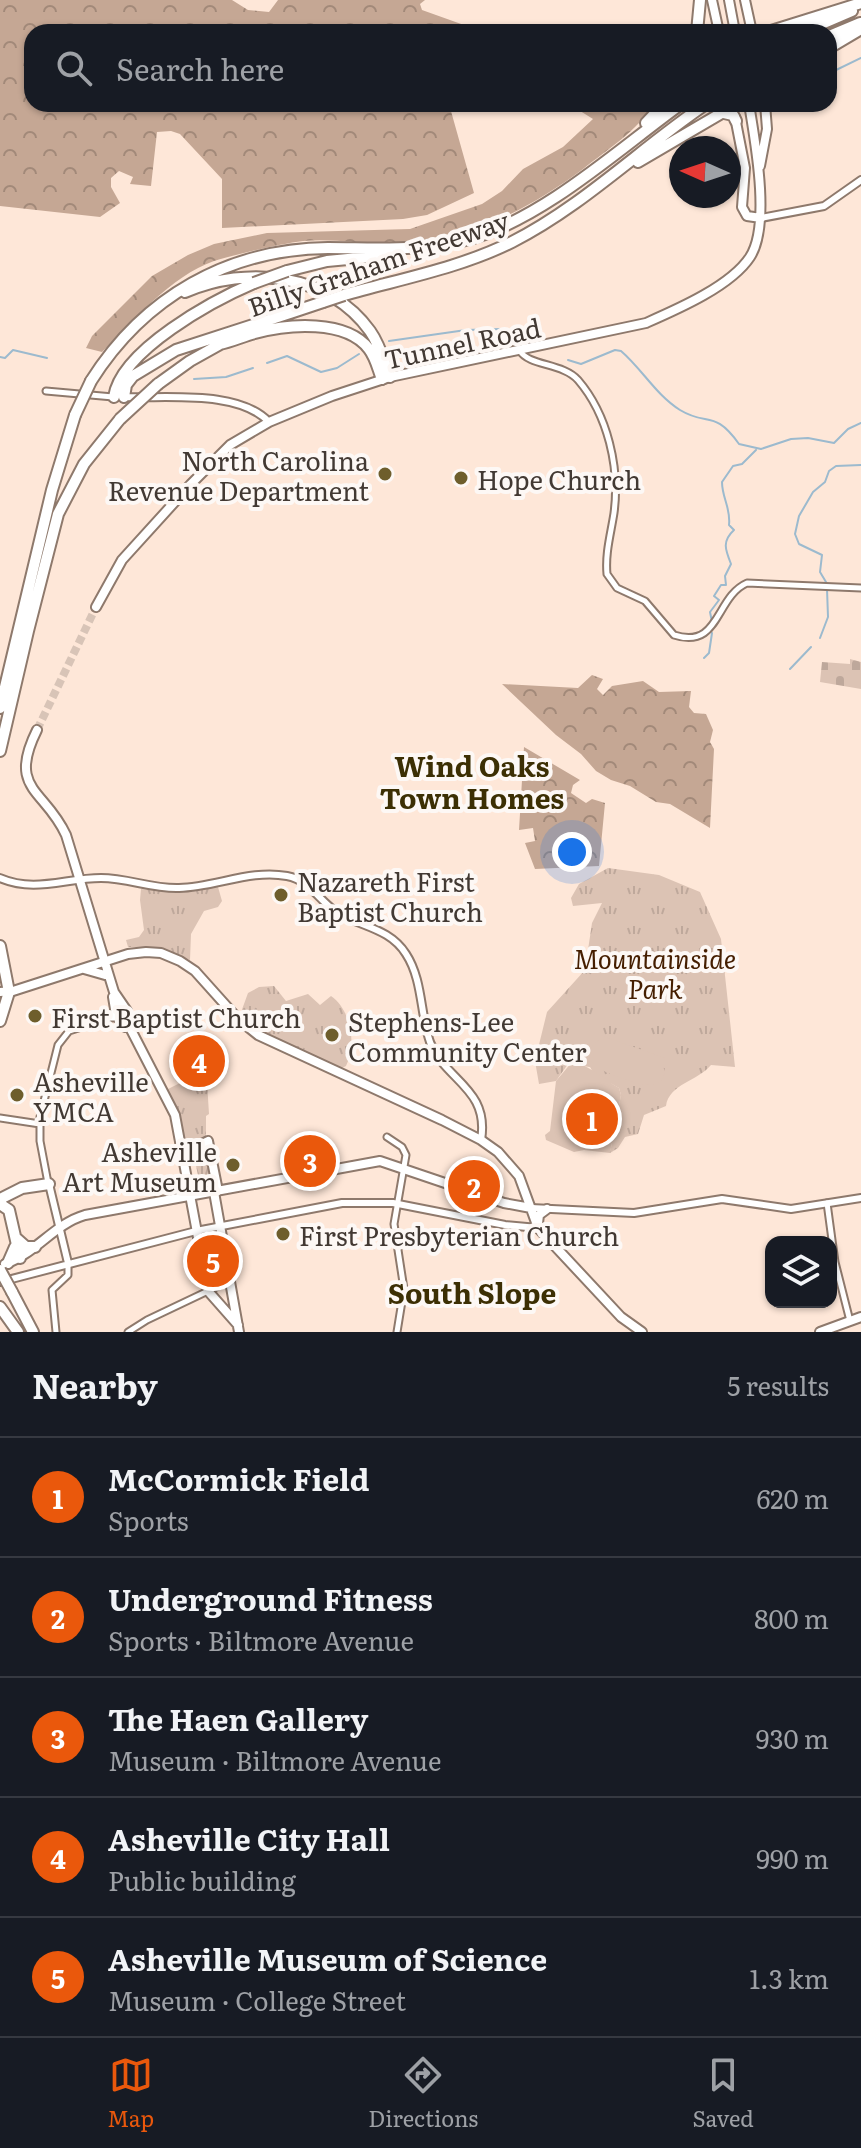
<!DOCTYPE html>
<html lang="en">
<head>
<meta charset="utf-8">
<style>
  body { margin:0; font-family:Literata,serif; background:#20242c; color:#f1f3f6 }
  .controls { position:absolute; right:24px; bottom:24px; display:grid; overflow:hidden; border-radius:16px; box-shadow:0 2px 6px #0004 }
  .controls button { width:72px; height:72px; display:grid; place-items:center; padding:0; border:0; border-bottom:2px solid #363941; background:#171b24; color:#f1f3f6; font:40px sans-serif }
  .compass { position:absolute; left:669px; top:136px; width:72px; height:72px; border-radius:50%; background:#171b24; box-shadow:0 2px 6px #0004; rotate:273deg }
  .you { position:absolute; left:572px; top:852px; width:28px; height:28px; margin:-20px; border:6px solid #fff; border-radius:50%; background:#1a73e8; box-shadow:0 0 0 12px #1a73e833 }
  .badge { display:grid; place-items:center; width:52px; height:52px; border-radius:50%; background:#ea580c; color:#fff; font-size:26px; font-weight:700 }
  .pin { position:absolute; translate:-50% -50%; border:4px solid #fff; box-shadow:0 2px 8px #0006 }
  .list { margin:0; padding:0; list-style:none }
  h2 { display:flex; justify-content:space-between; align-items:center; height:104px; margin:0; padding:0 32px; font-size:34px }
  h2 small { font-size:26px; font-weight:400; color:#9ea1a6 }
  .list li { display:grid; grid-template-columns:52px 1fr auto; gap:24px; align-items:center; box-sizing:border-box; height:120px; padding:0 32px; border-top:2px solid #363941 }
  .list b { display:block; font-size:30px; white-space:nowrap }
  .list p { margin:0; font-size:26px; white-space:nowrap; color:#9ea1a6 }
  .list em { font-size:26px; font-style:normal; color:#9ea1a6 }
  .icon { flex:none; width:44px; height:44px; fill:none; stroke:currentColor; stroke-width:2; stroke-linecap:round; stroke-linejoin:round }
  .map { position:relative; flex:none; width:861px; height:1332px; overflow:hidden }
  .search { position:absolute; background:#171b24; box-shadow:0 2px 6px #0004; left:24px; right:24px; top:24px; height:88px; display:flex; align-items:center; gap:20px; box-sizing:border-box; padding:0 28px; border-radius:24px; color:#9ea1a6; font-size:30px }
  .sheet { height:704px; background:#171b24 }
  nav { display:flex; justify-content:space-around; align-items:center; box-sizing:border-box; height:112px; border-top:2px solid #363941; background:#171b24; font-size:22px; color:#9ea1a6 }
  nav a { display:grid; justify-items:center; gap:4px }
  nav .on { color:#ea580c }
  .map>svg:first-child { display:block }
  .grass { fill:url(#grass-tufts) }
  .forest { fill:url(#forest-crowns) }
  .cemetery { fill:url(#cemetery-stones) }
  .pitch { fill:#dcc3b4 }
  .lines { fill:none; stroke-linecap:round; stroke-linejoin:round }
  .stream { stroke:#9cbace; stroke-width:2 }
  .primary-tunnel { stroke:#d8c4b7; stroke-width:8; stroke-dasharray:8 4; stroke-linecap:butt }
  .tertiary-casing { stroke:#8e796c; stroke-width:9 }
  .secondary-casing { stroke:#8e796c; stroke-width:10 }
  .primary-casing { stroke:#8e796c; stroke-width:12 }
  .motorway-casing { stroke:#8e796c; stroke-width:14 }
  .tertiary { stroke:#fff; stroke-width:5 }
  .secondary { stroke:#fff; stroke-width:6 }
  .primary { stroke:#fff; stroke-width:8 }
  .motorway { stroke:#fff; stroke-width:10 }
  .motorway-bridge-casing { stroke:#8e796c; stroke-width:14; stroke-linecap:butt }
  .motorway-bridge { stroke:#fff; stroke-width:10 }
  .poi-dot { fill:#6e5e2c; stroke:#fdf8f5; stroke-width:3 }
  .labels { text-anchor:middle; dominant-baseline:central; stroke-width:8; stroke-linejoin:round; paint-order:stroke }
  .street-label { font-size:26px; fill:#423933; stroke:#fdf8f5 }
  .poi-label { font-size:26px; fill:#423933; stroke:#fdf8f5; text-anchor:start }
  .park-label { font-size:26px; font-style:italic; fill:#451e00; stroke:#fdf8f5 }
  .neighbourhood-label { font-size:28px; font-weight:bold; fill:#3c2f04; stroke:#fdf8f5 }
</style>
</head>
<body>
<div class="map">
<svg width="861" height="1332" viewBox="0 0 861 1332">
  <defs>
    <pattern id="grass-tufts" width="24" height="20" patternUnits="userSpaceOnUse" patternTransform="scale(2)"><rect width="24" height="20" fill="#dcc3b4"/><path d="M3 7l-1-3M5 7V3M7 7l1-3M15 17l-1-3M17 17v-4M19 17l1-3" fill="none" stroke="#bea89b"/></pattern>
    <pattern id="forest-crowns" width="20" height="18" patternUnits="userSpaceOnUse" patternTransform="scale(2)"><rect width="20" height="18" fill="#c5a794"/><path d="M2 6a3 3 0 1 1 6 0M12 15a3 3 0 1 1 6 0" fill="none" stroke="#a28979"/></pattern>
    <pattern id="cemetery-stones" width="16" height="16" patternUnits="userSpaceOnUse" patternTransform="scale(2)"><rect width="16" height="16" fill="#dcc3b4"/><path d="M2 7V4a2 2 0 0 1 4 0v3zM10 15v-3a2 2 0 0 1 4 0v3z" fill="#bea89b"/></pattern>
  </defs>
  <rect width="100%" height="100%" fill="#fee7d8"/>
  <path class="grass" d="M608,868L659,875L700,892L721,939L735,1067L711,1065C698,1081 669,1084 666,1106L644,1115L638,1134L625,1137L618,1148L610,1153L621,1095L619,1088L594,1074L590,1067L568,1064L556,1081L539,1084L535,1061L547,1012L585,970L592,923L602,903L573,906L571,898L579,884Z
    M218,887L222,901L218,907L204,911L191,934L190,960L158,947H128L126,940L139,937L144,930L140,900L141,889L176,892Z
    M274,986L286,1001L308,994L320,1005L331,996C351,1010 357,1044 346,1066L342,1068L257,1029L240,1015L248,993L259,987Z
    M201,1078L207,1082L209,1114L206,1116V1145L216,1188L201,1190L192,1146L183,1150L164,1091L186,1080Z"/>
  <path class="forest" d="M0,0H232L248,10L269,12L278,0H425L420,4L422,10L464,25L458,32H32V104H449L474,193L427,215L403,219L222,228V179L180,134L171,131L157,132L151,186L130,184L133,177L119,171L111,178V187L120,203L100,217L0,206Z
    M569,104H654C637,131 608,149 583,169C529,209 475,237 406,243C372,246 337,238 303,241C279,244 238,254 214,261C171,276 133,321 102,352L86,348L92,336L152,276L188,255L214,244L267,233L410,229L482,204L502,191L523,169L563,147L593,119Z
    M592,675L603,679L597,689L603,695L612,686L643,681L659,692L691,691L689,707L694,713L706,714L713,730L710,742L714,749L710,828L670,804L656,802L630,786L611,780L596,771L581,754L556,735L502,684L578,688Z
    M524,747L580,780L573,785L571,793L586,803L592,799L605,803L599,866L535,869L525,843L535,841L533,828L519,830Z"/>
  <path class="cemetery" d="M850,659L861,662V689L820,682L822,662L850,664Z"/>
  <path class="pitch" d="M600,1035L665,1058L662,1061C674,1097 635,1083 618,1077C601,1071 573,1057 600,1039Z
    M572,1062C590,1065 603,1079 619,1088L621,1095L610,1153L584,1150L574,1152L546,1140L545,1135L550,1131L556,1081Z"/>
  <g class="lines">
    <path class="stream" d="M832,72L861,58
      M389,341L466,330L501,329L510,335
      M523,344L543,340
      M0,357L5,358L13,350L47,358
      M568,360L581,364L615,350L621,351C642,369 656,395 680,410C708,427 714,409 739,444L761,449L791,439L808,438L834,443L848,429L861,423
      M267,363L287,356L321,372L337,368L359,354
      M194,379L226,377L253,368
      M826,582L820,572L822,555L799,544L795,534L799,516L813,492L825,482L829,471L836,466L861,465
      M712,622L710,612L719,600L714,596L721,585H726L725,576L731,564C725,549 722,541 734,530L729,525C731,508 722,498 722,482L733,466L742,464L756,450
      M820,638L828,617L827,589
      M704,658L709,653L712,633
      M790,669L811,647"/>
    <path class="primary-tunnel" d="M37,730L96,607"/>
    <g class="tertiary-casing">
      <path id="tertiary" d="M520,351C529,366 563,363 578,380C608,415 620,468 614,513C611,533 605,553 607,574L617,588L645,601L674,635C720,650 715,597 747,583L861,588
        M46,391L113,397
        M0,1118L40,1124
        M387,1137L402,1147L406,1155L394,1224L404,1289L397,1332
        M48,1183L40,1141V1117L58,1045L69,1031L110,1018H117
        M827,1203L835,1262L850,1321
        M56,1332L52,1290L68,1275V1263
        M128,1332L147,1320L229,1281"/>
    </g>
    <g class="secondary-casing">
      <path id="secondary" d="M761,218L824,206L861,180
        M123,397C165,399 238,389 269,422
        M0,878C35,893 65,878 101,878C128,878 152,889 179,888C216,887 251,869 287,876C309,880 318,899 335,911C359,927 389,927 406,954C423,980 420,1014 430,1042C444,1080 490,1088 481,1140
        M49,1184L68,1263
        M531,1208L634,1213L722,1199L791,1209L861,1198
        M0,1282L196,1231L342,1203H393L505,1225L538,1228"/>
    </g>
    <g class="primary-casing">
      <path id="primary" d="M712,0L719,32
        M729,0L735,32
        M745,0L752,32
        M735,117L745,168L742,207L747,216L761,218
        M760,166L767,129L765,104
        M96,607L122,560L191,484L230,445L269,422L332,396L390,377L646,323C678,309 731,286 750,257C771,225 755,141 749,104
        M37,730C7,790 45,789 66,835L114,992L127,1011V1022L175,1115L208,1291L238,1325
        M84,969L105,975
        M0,992L13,991L128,954L146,952L161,953L180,961L195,971L238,1019L258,1035L442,1120L481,1140L498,1152L519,1176L538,1228L621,1317L642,1332
        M113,997L116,1015L125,1027
        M181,1154L208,1141L218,1191
        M214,1192L239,1332
        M538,1223L539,1215L547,1209
        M5,1264C35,1254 54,1224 85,1215L380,1161L504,1203L531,1208
        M820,1332L861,1317"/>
    </g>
    <g class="motorway-casing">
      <path id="motorway" d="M697,32L700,0
        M768,32L861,3
        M803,32L852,11
        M829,36L860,23
        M829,48L861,29
        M724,113L733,115L736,121
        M646,123L664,104
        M638,162L737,104
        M287,271L327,261L390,255
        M185,292C247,265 328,273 370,331C380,345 384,361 390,377
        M344,295C400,279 460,268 512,242C583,206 641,148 706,104
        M290,313L323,302
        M219,344C231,342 243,336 255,333C288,324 346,319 369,349C376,358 378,369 382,379
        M91,381C144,297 228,249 328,248C377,248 425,252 473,238C546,216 619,149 681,104
        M158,384L190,361L224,342
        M114,397C121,350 214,300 254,283
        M124,397L126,385L133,376L176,350L293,312
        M0,708L52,490L75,415
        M0,751L28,631L58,514L84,464L120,419
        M0,946L9,992L0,1021
        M0,1199L22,1188L49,1184
        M0,1204L9,1210L20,1258
        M17,1239L26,1247H35
        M8,1263L15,1247
        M12,1292L33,1332
        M0,1307L18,1332"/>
    </g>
    <use href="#tertiary" class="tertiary"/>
    <use href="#secondary" class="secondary"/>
    <use href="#primary" class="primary"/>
    <use href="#motorway" class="motorway"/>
    <g class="motorway-bridge-casing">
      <path id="motorway-bridge" d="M254,283L287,271
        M323,302L344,295
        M75,415L91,381
        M120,419L158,384
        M0,1270L12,1292"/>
    </g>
    <use href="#motorway-bridge" class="motorway-bridge"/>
  </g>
  <g class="poi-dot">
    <circle cx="385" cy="474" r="8"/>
    <circle cx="461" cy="478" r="8"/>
    <circle cx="281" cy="895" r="8"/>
    <circle cx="35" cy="1016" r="8"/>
    <circle cx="332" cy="1035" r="8"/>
    <circle cx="17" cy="1095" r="8"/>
    <circle cx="233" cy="1165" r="8"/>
    <circle cx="283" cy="1234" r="8"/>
  </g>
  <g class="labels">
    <g class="street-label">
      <text transform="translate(378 262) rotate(-19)">Billy Graham Freeway</text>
      <text transform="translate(462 342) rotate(-12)">Tunnel Road</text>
    </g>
    <g class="poi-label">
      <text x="369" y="459" text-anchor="end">North Carolina<tspan x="369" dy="30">Revenue Department</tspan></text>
      <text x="477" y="478">Hope Church</text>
      <text x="297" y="880">Nazareth First<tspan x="297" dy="30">Baptist Church</tspan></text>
      <text x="51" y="1016">First Baptist Church</text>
      <text x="348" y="1020">Stephens-Lee<tspan x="348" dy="30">Community Center</tspan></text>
      <text x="33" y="1080">Asheville<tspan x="33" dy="30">YMCA</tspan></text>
      <text x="217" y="1150" text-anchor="end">Asheville<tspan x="217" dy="30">Art Museum</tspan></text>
      <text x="299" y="1234">First Presbyterian Church</text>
    </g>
    <g class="park-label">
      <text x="655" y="957">Mountainside<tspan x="655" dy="30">Park</tspan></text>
    </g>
    <g class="neighbourhood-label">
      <text x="472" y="765">Wind Oaks<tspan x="472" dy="32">Town Homes</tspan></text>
      <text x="472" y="1292">South Slope</text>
    </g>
  </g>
</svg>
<div class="controls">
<button><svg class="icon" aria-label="layers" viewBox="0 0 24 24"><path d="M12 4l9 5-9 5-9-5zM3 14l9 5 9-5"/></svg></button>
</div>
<svg class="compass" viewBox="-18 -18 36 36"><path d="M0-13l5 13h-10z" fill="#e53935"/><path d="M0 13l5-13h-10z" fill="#9ea1a6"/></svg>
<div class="you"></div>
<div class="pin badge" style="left:592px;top:1119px">1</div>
<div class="pin badge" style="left:474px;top:1186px">2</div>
<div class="pin badge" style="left:310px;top:1161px">3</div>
<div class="pin badge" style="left:199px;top:1061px">4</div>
<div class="pin badge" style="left:213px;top:1261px">5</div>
<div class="search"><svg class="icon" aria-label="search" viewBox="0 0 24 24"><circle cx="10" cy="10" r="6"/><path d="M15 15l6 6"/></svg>Search here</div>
</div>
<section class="sheet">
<h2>Nearby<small>5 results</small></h2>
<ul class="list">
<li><span class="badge">1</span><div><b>McCormick Field</b><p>Sports</p></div><em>620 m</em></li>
<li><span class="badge">2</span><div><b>Underground Fitness</b><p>Sports · Biltmore Avenue</p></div><em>800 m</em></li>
<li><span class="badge">3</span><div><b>The Haen Gallery</b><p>Museum · Biltmore Avenue</p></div><em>930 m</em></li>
<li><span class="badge">4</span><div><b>Asheville City Hall</b><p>Public building</p></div><em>990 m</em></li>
<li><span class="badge">5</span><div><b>Asheville Museum of Science</b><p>Museum · College Street</p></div><em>1.3 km</em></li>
</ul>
</section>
<nav>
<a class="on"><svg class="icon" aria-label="map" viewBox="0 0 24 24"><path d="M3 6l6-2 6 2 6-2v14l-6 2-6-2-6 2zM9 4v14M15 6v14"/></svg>Map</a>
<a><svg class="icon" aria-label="directions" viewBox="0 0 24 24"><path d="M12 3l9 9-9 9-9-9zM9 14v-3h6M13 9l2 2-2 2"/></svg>Directions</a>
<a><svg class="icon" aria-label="saved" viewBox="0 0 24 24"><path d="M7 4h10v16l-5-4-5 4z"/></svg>Saved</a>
</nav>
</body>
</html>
